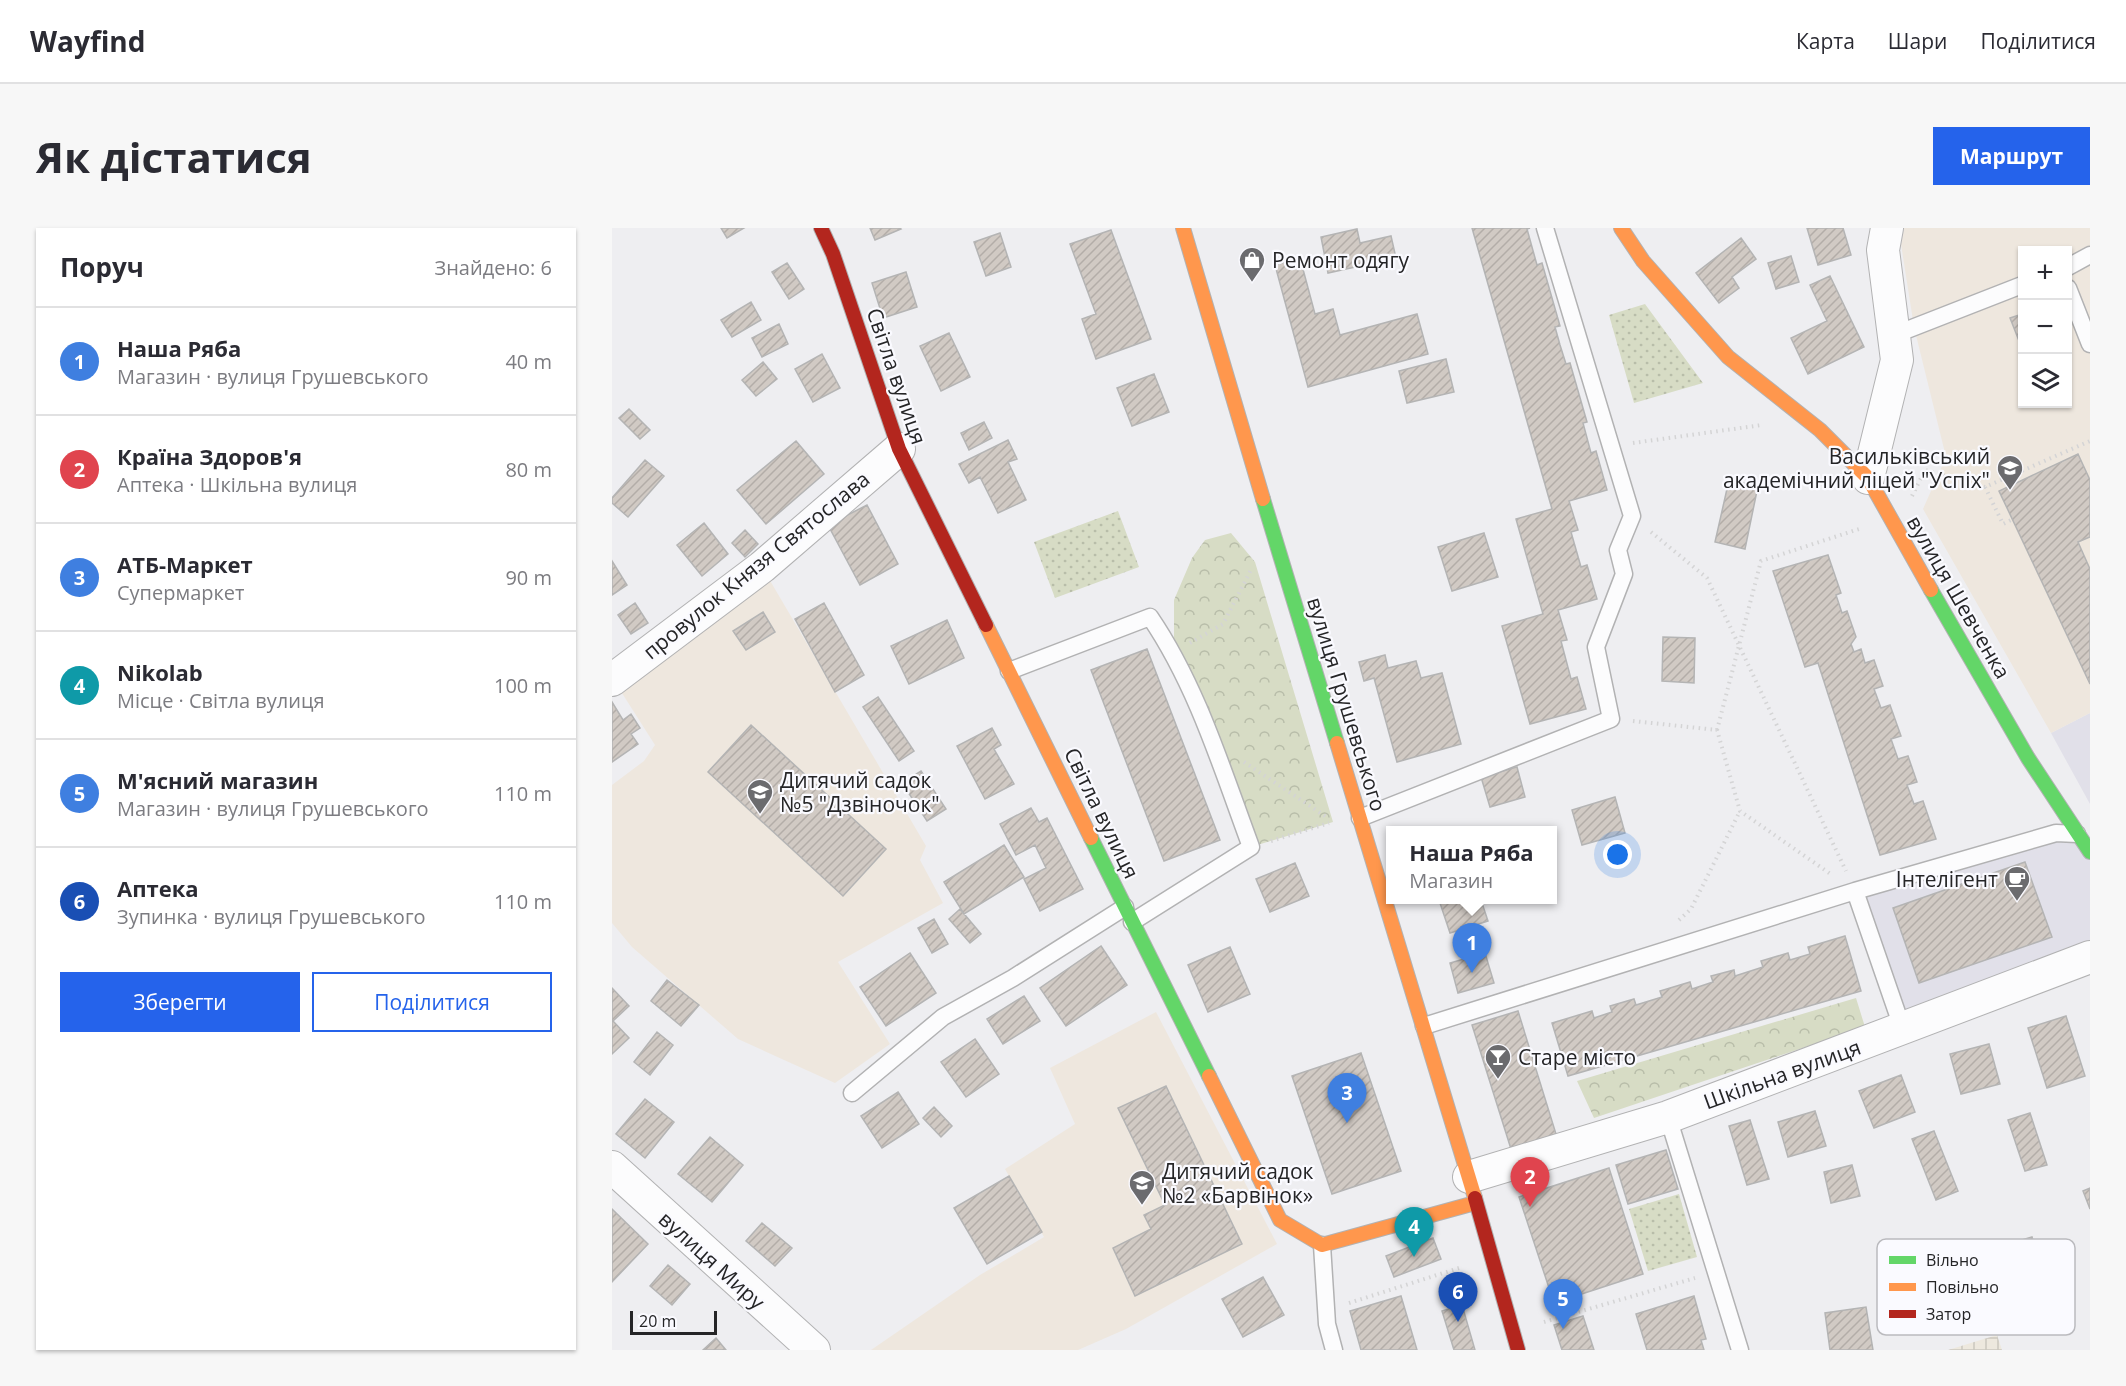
<!DOCTYPE html>
<html lang="uk">
<head>
<meta charset="utf-8">
<style>
  body { margin:0; font-family:"Open Sans",sans-serif; background:#f7f7f7; color:#2b2b33 }
  .controls { position:absolute; right:18px; top:18px; display:grid; overflow:hidden; border-radius:0px; box-shadow:0 2px 4px #0004 }
  .controls button { width:54px; height:54px; display:grid; place-items:center; padding:0; border:0; border-bottom:2px solid #e1e1e2; background:#fff; color:#2b2b33; font:30px sans-serif }
  .scale { position:absolute; left:18px; bottom:15px; width:87px; box-sizing:border-box; padding-left:6px; border:3px solid #252527; border-top:0; font-size:16px; line-height:21px; white-space:nowrap; color:#252527; -webkit-text-stroke:4px #fafaff; paint-order:stroke }
  .you { position:absolute; left:1006px; top:627px; width:21px; height:21px; margin:-15px; border:4px solid #fff; border-radius:50%; background:#1a73e8; box-shadow:0 0 0 9px #1a73e833 }
  .badge { display:grid; place-items:center; width:39px; height:39px; border-radius:50%; background:#2563eb; color:#fff; font-size:20px; font-weight:700 }
  .pin { position:absolute; translate:-50% -50px; filter:drop-shadow(0 2px 3px #0008) }
  .pin::after { content:''; position:absolute; top:32px; width:21px; height:18px; background:inherit; clip-path:polygon(0 0,100% 0,50% 100%) }
  .popup { position:absolute; left:774px; top:598px; width:171px; height:78px; box-sizing:border-box; display:grid; place-content:center; border-radius:0px; background:#fff; filter:drop-shadow(0 2px 4px #0005); font-size:20px; white-space:nowrap; color:#7c7c81 }
  .popup b { font-size:22px; color:#2b2b33 }
  .popup::after { content:''; position:absolute; left:50%; top:100%; margin-left:-12px; border:12px solid transparent; border-top-color:#fff }
  .list { margin:0; padding:0; list-style:none }
  h2 { display:flex; justify-content:space-between; align-items:center; height:78px; margin:0; padding:0 24px; font-size:26px }
  h2 small { font-size:20px; font-weight:400; color:#7c7c81 }
  .list li { display:grid; grid-template-columns:39px 1fr auto; gap:18px; align-items:center; box-sizing:border-box; height:108px; padding:0 24px; border-top:2px solid #e1e1e2 }
  .list b { display:block; font-size:22px; white-space:nowrap }
  .list p { margin:0; font-size:20px; white-space:nowrap; color:#7c7c81 }
  .list em { font-size:20px; font-style:normal; color:#7c7c81 }
  .actions { display:flex; gap:12px; padding:18px 24px }
  .actions a { flex:1; padding:14px 0; border:2px solid #2563eb; border-radius:0px; text-align:center; font-size:21px; color:#2563eb }
  .actions .main { background:#2563eb; color:#fff }
  .icon { flex:none; width:33px; height:33px; fill:none; stroke:currentColor; stroke-width:2; stroke-linecap:round; stroke-linejoin:round }
  .map { position:relative; flex:none; width:1478px; height:1122px; overflow:hidden; border-radius:0px }
  header { display:flex; align-items:center; gap:36px; box-sizing:border-box; height:84px; padding:0 30px; background:#fff; border-bottom:2px solid #e1e1e2 }
  header strong { font-size:28px }
  nav { display:flex; gap:33px; margin-inline-start:auto; font-size:21px }
  .intro { display:flex; align-items:center; justify-content:space-between; box-sizing:border-box; height:144px; padding:0 36px }
  h1 { margin:0; font-size:42px }
  .button { padding:15px 27px; border-radius:0px; background:#2563eb; color:#fff; font-size:21px; font-weight:700 }
  main { display:flex; gap:36px; padding:0 36px }
  aside { flex:1; background:#fff; border-radius:0px; box-shadow:0 2px 4px #0004 }
  .map>svg:first-child { display:block }
  .built { fill:#e1e0e9 }
  .industrial { fill:url(#industrial-grid) }
  .education { fill:#eee7de; fill-rule:evenodd }
  .grass { fill:url(#grass-dots) }
  .forest { fill:url(#forest-crowns) }
  .building { fill:url(#building-hatch); stroke:#b4b4b4; stroke-width:1.5 }
  .lines { fill:none; stroke-linecap:round; stroke-linejoin:round }
  .lane-casing { stroke:#b2b2b3; stroke-width:19 }
  .street-casing { stroke:#b2b2b3; stroke-width:34 }
  .fast-casing { stroke:#b2b2b3; stroke-width:16 }
  .slow-casing { stroke:#b2b2b3; stroke-width:16 }
  .jam-casing { stroke:#b2b2b3; stroke-width:16 }
  .path { stroke:#d4d4d5; stroke-width:4; stroke-dasharray:1.5 4.5; stroke-linecap:butt }
  .lane { stroke:#fcfcfd; stroke-width:16 }
  .street { stroke:#fcfcfd; stroke-width:32 }
  .fast { stroke:#63d668; stroke-width:14 }
  .slow { stroke:#ff974d; stroke-width:14 }
  .jam { stroke:#b3261e; stroke-width:14 }
  .labels { text-anchor:middle; dominant-baseline:central; stroke-width:4.5; stroke-linejoin:round; paint-order:stroke }
  .poi-label { font-size:21px; fill:#252527; stroke:#fafaff; text-anchor:start }
  .street-label { font-size:21px; fill:#252527; stroke:#fafaff }
  .key { fill:#fafaff; stroke:#bababe; stroke-width:1.5 }
  .key-label { font-size:16px; fill:#252527 }
</style>
</head>
<body>
<header>
<strong>Wayfind</strong>
<nav><a>Карта</a><a>Шари</a><a>Поділитися</a></nav>
</header>
<div class="intro"><h1>Як дістатися</h1><a class="button">Маршрут</a></div>
<main>
<aside>
<h2>Поруч<small>Знайдено: 6</small></h2>
<ul class="list">
<li><span class="badge" style="background:#3f7fe0">1</span><div><b>Наша Ряба</b><p>Магазин · вулиця Грушевського</p></div><em>40 m</em></li>
<li><span class="badge" style="background:#e0444e">2</span><div><b>Країна Здоров'я</b><p>Аптека · Шкільна вулиця</p></div><em>80 m</em></li>
<li><span class="badge" style="background:#3f7fe0">3</span><div><b>АТБ-Маркет</b><p>Супермаркет</p></div><em>90 m</em></li>
<li><span class="badge" style="background:#0f9aa8">4</span><div><b>Nikolab</b><p>Місце · Світла вулиця</p></div><em>100 m</em></li>
<li><span class="badge" style="background:#3f7fe0">5</span><div><b>М'ясний магазин</b><p>Магазин · вулиця Грушевського</p></div><em>110 m</em></li>
<li><span class="badge" style="background:#1a4fb4">6</span><div><b>Аптека</b><p>Зупинка · вулиця Грушевського</p></div><em>110 m</em></li>
</ul>
<div class="actions"><a class="main">Зберегти</a><a>Поділитися</a></div>
</aside>
<div class="map">
<svg width="1478" height="1122" viewBox="0 0 1478 1122">
  <defs>
    <pattern id="industrial-grid" width="8" height="8" patternUnits="userSpaceOnUse" patternTransform="scale(1.5)"><rect width="8" height="8" fill="#ede8de"/><path d="M0 4h8M4 0v8" fill="none" stroke="#cbc7be"/></pattern>
    <pattern id="grass-dots" width="8" height="8" patternUnits="userSpaceOnUse" patternTransform="scale(1.5)"><rect width="8" height="8" fill="#d7dcc5"/><path d="M2 2h.1M6 6h.1" fill="none" stroke="#b8bda9" stroke-width="1.8" stroke-linecap="round"/></pattern>
    <pattern id="forest-crowns" width="20" height="18" patternUnits="userSpaceOnUse" patternTransform="scale(1.5)"><rect width="20" height="18" fill="#d7dcc5"/><path d="M2 6a3 3 0 1 1 6 0M12 15a3 3 0 1 1 6 0" fill="none" stroke="#b8bda9"/></pattern>
    <pattern id="building-hatch" width="6" height="6" patternUnits="userSpaceOnUse" patternTransform="scale(1.5)"><rect width="6" height="6" fill="#d1cac4"/><path d="M-1 1l2-2M0 6l6-6M5 7l2-2" fill="none" stroke="#b3ada8"/></pattern>
  </defs>
  <rect width="100%" height="100%" fill="#eeeef1"/>
  <path class="built" d="M1478,485V576L1439,505Z
    M1444,605L1478,624V729L1291,802L1243,663Z"/>
  <path class="industrial" d="M1385,1107L1390,1122H1336Z"/>
  <path class="education" d="M1292,0H1478V485L1439,505L1311,281L1334,229L1302,99L1289,16ZM1410,22H1456V176H1410Z
    M150,339L314,618L308,632L331,675L226,734L278,816L223,855L126,811L20,719L0,695V557L32,533L43,517L1,451Z
    M544,784L665,1016L514,1101L466,1122H259L368,1047L432,1009L393,941L463,896L438,840Z"/>
  <path class="grass" d="M1033,76L1091,155L1022,175L997,87Z
    M506,283L527,339L443,370L422,314Z
    M1067,966L1085,1029L1036,1043L1017,981Z"/>
  <path class="forest" d="M619,305L643,334L721,594L639,619L562,424V372L580,330L593,312Z
    M1244,770L1253,799L982,890L965,853Z"/>
  <path class="building" d="M109,0H132L115,10Z
    M258,0H288L289,1L263,12Z
    M860,0H918L915,1L925,37L930,35L948,98L943,99L948,117L954,136L958,135L975,194L971,195L979,225L984,223L995,262L957,273L966,302L959,304L969,339L975,337L985,371L946,382L955,412L949,413L959,451L965,449L974,481L918,496L890,398L931,386L904,291L940,281Z
    M1195,0H1231L1239,27L1206,37Z
    M745,1L748,15L779,8L784,30L716,45L709,9Z
    M499,2L539,111L484,131L470,91L484,86L458,16Z
    M388,5L399,39L374,48L362,14Z
    M1129,10L1144,31L1120,49L1127,60L1107,75L1084,45Z
    M1179,28L1187,54L1164,61L1156,35Z
    M688,30L703,86L721,81L728,107L805,86L816,126L696,159L663,37Z
    M175,35L192,61L177,71L160,44Z
    M294,44L305,79L271,90L260,55Z
    M1218,48L1252,119L1196,146L1179,110L1215,93L1198,57Z
    M139,74L149,92L120,109L109,92Z
    M1410,86V117L1409,118L1398,90Z
    M167,96L176,116L150,129L140,110Z
    M337,105L358,149L329,163L308,118Z
    M210,126L228,160L201,174L183,141Z
    M834,131L842,164L795,175L787,143Z
    M151,134L165,151L144,168L130,152Z
    M542,146L557,184L520,198L505,160Z
    M17,181L38,202L28,211L7,190Z
    M372,194L380,210L357,222L349,205Z
    M396,212L405,231L396,234L414,272L386,285L368,249L357,255L347,236Z
    M184,213L212,246L154,296L125,262Z
    M1466,226L1478,252V309L1466,314L1478,341V456L1387,263Z
    M33,232L52,248L16,289L0,275V270Z
    M1117,252L1146,258L1133,321L1103,314Z
    M255,277L286,336L248,357L216,297Z
    M92,295L116,326L90,348L65,317Z
    M133,302L146,316L133,329L120,315Z
    M872,305L886,349L840,363L826,319Z
    M1216,327L1229,365L1224,367L1230,385L1235,383L1244,409L1239,416L1242,424L1249,421L1253,435L1262,432L1271,458L1262,461L1269,480L1278,477L1289,508L1279,511L1286,531L1296,528L1305,554L1295,557L1302,576L1311,573L1324,611L1268,627L1206,435L1193,439L1161,343Z
    M0,333L15,357L0,367Z
    M23,375L36,395L19,406L6,387Z
    M212,375L252,447L223,464L183,391Z
    M151,384L163,404L134,422L121,403Z
    M335,392L352,430L297,456L279,418Z
    M1051,409L1083,410L1082,455L1050,453Z
    M535,421L608,612L552,633L479,442Z
    M773,427L776,440L804,433L809,450L830,445L849,516L785,534L762,450L752,453L747,434Z
    M266,469L302,523L287,533L251,479Z
    M0,474L11,492L19,486L28,500L19,506L26,516L0,534Z
    M139,497L274,621L231,668L96,544Z
    M380,500L389,517L382,521L402,556L373,571L345,518Z
    M905,539L913,569L878,579L869,549Z
    M309,543L334,581L315,593L290,555Z
    M1003,569L1013,605L970,617L960,582Z
    M419,580L427,594L435,590L471,661L428,683L412,651L434,640L423,617L404,627L388,596Z
    M392,617L412,649L352,686L332,654Z
    M1413,634L1440,709L1307,755L1281,680Z
    M683,635L697,668L658,684L644,651Z
    M827,672H869L876,693L838,705Z
    M348,681L369,706L358,715L337,691Z
    M322,691L336,716L320,725L306,700Z
    M1233,708L1249,763L956,848L940,795L980,783L982,790L1000,784L998,778L1022,771L1024,777L1050,769L1048,763L1078,754L1080,761L1101,754L1099,748L1122,742L1123,748L1151,739L1149,733L1176,725L1178,732L1198,726L1196,719Z
    M489,718L515,757L454,798L428,760Z
    M618,719L638,766L596,784L576,737Z
    M298,725L324,765L274,798L248,759Z
    M873,725L882,755L846,765L838,735Z
    M55,752L87,777L69,798L39,773Z
    M0,760L17,778L1,793L17,810L0,826Z
    M412,768L428,793L391,816L375,791Z
    M906,783L944,906L899,921L860,797Z
    M1454,788L1473,848L1435,860L1416,800Z
    M45,804L61,817L38,847L22,834Z
    M363,811L387,846L354,869L329,834Z
    M1377,816L1388,856L1349,866L1338,826Z
    M749,825L789,943L720,966L680,848Z
    M1289,847L1303,884L1262,900L1247,863Z
    M554,858L630,1016L523,1068L501,1020L539,1001L532,987L553,977L506,880Z
    M286,864L307,896L270,920L249,888Z
    M33,871L62,894L33,930L4,906Z
    M322,879L340,898L329,909L311,890Z
    M1203,883L1214,918L1176,929L1166,894Z
    M1418,885L1435,937L1413,943L1396,892Z
    M1138,892L1157,951L1135,957L1117,898Z
    M1322,903L1346,963L1324,972L1300,911Z
    M98,909L131,937L100,974L66,946Z
    M1054,922L1066,961L1016,976L1004,937Z
    M1240,937L1248,968L1219,975L1212,944Z
    M997,940L1031,1046L942,1075L907,969Z
    M397,948L430,1004L375,1036L342,980Z
    M1478,960V981L1471,963Z
    M0,981L36,1016L0,1054Z
    M150,995L180,1020L163,1038L134,1013Z
    M1420,1009L1431,1048L1393,1059L1383,1020Z
    M821,1010L829,1031L782,1049L774,1028Z
    M56,1037L78,1056L60,1077L38,1058Z
    M651,1049L672,1087L631,1109L610,1071Z
    M789,1068L805,1122H749L738,1083Z
    M1082,1068L1094,1111L1089,1112L1092,1122H1035L1024,1086Z
    M850,1077L863,1122H842L830,1083Z
    M1254,1079L1261,1122H1218L1213,1085Z
    M971,1088L982,1122H950L942,1097Z
    M104,1110L114,1122H91Z"/>
  <g class="lines">
    <g class="lane-casing">
      <path id="lane" d="M1456,39L1478,27
        M1456,60L1478,116
        M1282,107L1410,57
        M397,443L538,389C585,458 610,541 639,619L520,694
        M748,590L999,491L984,419L1012,346L1006,322L1020,288L933,0
        M1243,663L1291,802
        M812,798L1243,663L1444,605L1465,606
        M240,865L331,789L401,750L513,679
        M1056,889L1128,1122
        M710,1017L715,1096L722,1122"/>
    </g>
    <g class="street-casing">
      <path id="street" d="M1256,250L1285,132L1271,22L1275,0
        M0,452L150,339L287,221
        M0,939L202,1122
        M857,949L1056,889L1478,729"/>
    </g>
    <g class="fast-casing">
      <path id="fast" d="M651,271L725,515
        M1319,362L1416,530L1478,624
        M479,610L597,848"/>
    </g>
    <g class="slow-casing">
      <path id="slow" d="M571,0L651,271
        M1009,0L1031,33L1116,129L1208,202L1256,250L1319,362
        M374,397L479,610
        M725,515L863,970
        M597,848L668,992L710,1017L863,975"/>
    </g>
    <g class="jam-casing">
      <path id="jam" d="M209,0L221,26L287,221L374,397
        M863,970L906,1122"/>
    </g>
    <path class="path" d="M1021,215L1150,197
      M1373,259L1391,296L1401,291
      M1300,268L1313,242L1373,259L1478,213
      M1039,304L1095,350L1234,643
      M578,415L611,396L640,340
      M1021,493L1105,502L1128,583L1220,647
      M1105,502L1149,333L1247,301
      M632,534L716,590
      M659,613L717,595
      M1067,692L1079,681L1128,583
      M737,1075L847,1040
      M932,1094L1083,1050"/>
    <use href="#lane" class="lane"/>
    <use href="#street" class="street"/>
    <use href="#fast" class="fast"/>
    <use href="#slow" class="slow"/>
    <use href="#jam" class="jam"/>
  </g>
  <defs>
    <g id="shop-pin" transform="scale(1.35)"><path d="M0 17L-7.5 6A9.5 9.5 0 1 1 7.5 6Z" fill="#6b6b6e" stroke="#fafaff"/><path d="M-5-2.5h2.3a2.7 3.5 0 0 1 5.4 0H5L5.5 6h-11ZM-1.5-2.5h3a1.5 2.3 0 0 0-3 0Z" fill="#fff"/></g>
    <g id="school-pin" transform="scale(1.35)"><path d="M0 17L-7.5 6A9.5 9.5 0 1 1 7.5 6Z" fill="#6b6b6e" stroke="#fafaff"/><path d="M0-5L7-2L0 1L-7-2ZM-4 1L0 2.5L4 1V4Q0 6-4 4Z" fill="#fff"/></g>
    <g id="cafe-pin" transform="scale(1.35)"><path d="M0 17L-7.5 6A9.5 9.5 0 1 1 7.5 6Z" fill="#6b6b6e" stroke="#fafaff"/><path d="M-5.5-4.5H6V0H3Q3 3.5 0 3.5H-2.5Q-5.5 3.5-5.5 0ZM3-3.2v2h1.7v-2ZM-6 4.5H4V6H-6Z" fill="#fff"/></g>
    <g id="bar-pin" transform="scale(1.35)"><path d="M0 17L-7.5 6A9.5 9.5 0 1 1 7.5 6Z" fill="#6b6b6e" stroke="#fafaff"/><path d="M-6-5H6L.8 .8V4.5H3.5V6h-7V4.5H-.8V.8Z" fill="#fff"/></g>
  </defs>
  <g fill-rule="evenodd">
    <use href="#shop-pin" x="640" y="32"/>
    <use href="#school-pin" x="1398" y="240"/>
    <use href="#school-pin" x="148" y="564"/>
    <use href="#cafe-pin" x="1405" y="651"/>
    <use href="#bar-pin" x="886" y="829"/>
    <use href="#school-pin" x="530" y="955"/>
  </g>
  <g class="labels">
    <g class="poi-label">
      <text x="660" y="32">Ремонт одягу</text>
      <text x="1378" y="228" text-anchor="end">Васильківський<tspan x="1378" dy="24">академічний ліцей "Успіх"</tspan></text>
      <text x="168" y="552">Дитячий садок<tspan x="168" dy="24">№5 "Дзвіночок"</tspan></text>
      <text x="1386" y="651" text-anchor="end">Інтелігент</text>
      <text x="906" y="829">Старе місто</text>
      <text x="550" y="943">Дитячий садок<tspan x="550" dy="24">№2 «Барвінок»</tspan></text>
    </g>
    <g class="street-label">
      <text transform="translate(285 148) rotate(71)">Світла вулиця</text>
      <text transform="translate(144 337) rotate(-39)">провулок Князя Святослава</text>
      <text transform="translate(1347 369) rotate(60)">вулиця Шевченка</text>
      <text transform="translate(735 476) rotate(73)">вулиця Грушевського</text>
      <text transform="translate(490 585) rotate(64)">Світла вулиця</text>
      <text transform="translate(1170 846) rotate(-20)">Шкільна вулиця</text>
      <text transform="translate(100 1032) rotate(42)">вулиця Миру</text>
    </g>
  </g>
  <rect x="1265" y="1011" width="198" height="96" rx="9" class="key"/>
  <rect x="1277" y="1028" width="27" height="8" fill="#63d668"/>
  <rect x="1277" y="1055" width="27" height="8" fill="#ff974d"/>
  <rect x="1277" y="1082" width="27" height="8" fill="#b3261e"/>
  <g class="key-label">
    <text x="1314" y="1038">Вільно</text>
    <text x="1314" y="1065">Повільно</text>
    <text x="1314" y="1092">Затор</text>
  </g>
</svg>
<div class="controls">
<button>+</button>
<button>−</button>
<button><svg class="icon" aria-label="layers" viewBox="0 0 24 24"><path d="M12 4l9 5-9 5-9-5zM3 14l9 5 9-5"/></svg></button>
</div>
<div class="scale">20 m</div>
<div class="you"></div>
<div class="pin badge" style="left:860px;top:745px;background:#3f7fe0">1</div>
<div class="popup"><b>Наша Ряба</b>Магазин</div>
<div class="pin badge" style="left:918px;top:979px;background:#e0444e">2</div>
<div class="pin badge" style="left:735px;top:895px;background:#3f7fe0">3</div>
<div class="pin badge" style="left:802px;top:1029px;background:#0f9aa8">4</div>
<div class="pin badge" style="left:951px;top:1101px;background:#3f7fe0">5</div>
<div class="pin badge" style="left:846px;top:1094px;background:#1a4fb4">6</div>
</div>
</main>
</body>
</html>
